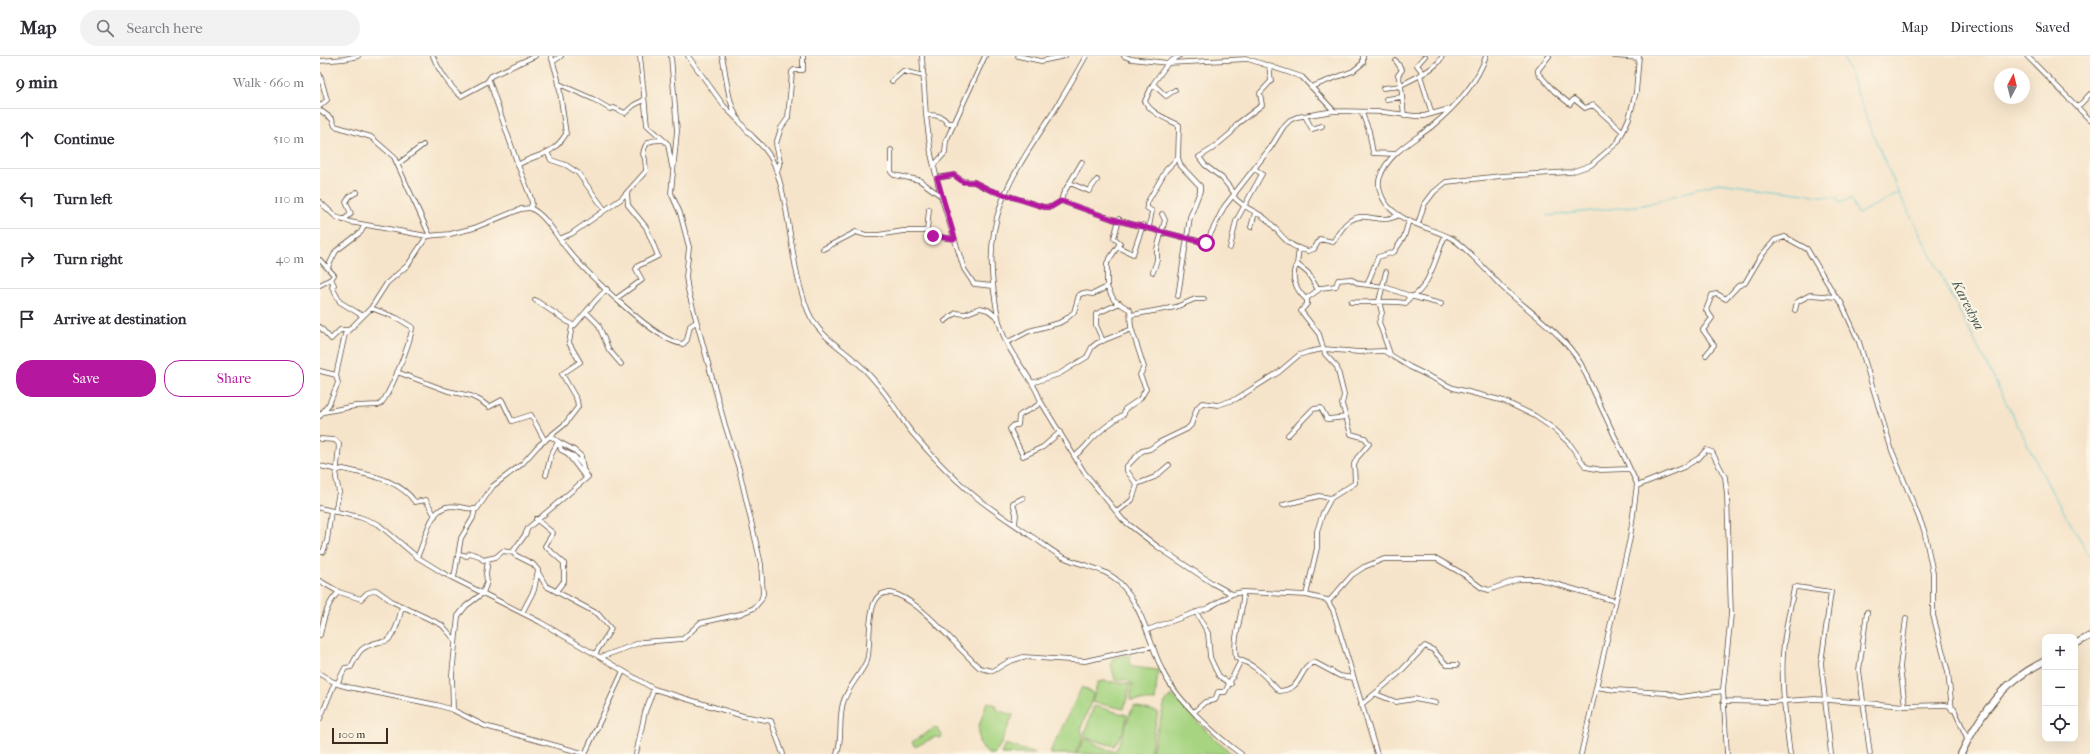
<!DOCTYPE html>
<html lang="en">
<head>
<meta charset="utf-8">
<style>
  body { margin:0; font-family:"IM FELL French Canon",serif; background:#f2f2f3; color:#2b2b33 }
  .controls { position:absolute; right:12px; bottom:12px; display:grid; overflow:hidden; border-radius:8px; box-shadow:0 4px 16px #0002 }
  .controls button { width:36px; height:36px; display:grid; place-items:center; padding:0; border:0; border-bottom:1px solid #e1e1e2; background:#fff; color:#2b2b33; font:20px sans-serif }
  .compass { position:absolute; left:1674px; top:12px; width:36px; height:36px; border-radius:50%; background:#fff; box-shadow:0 4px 16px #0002; rotate:7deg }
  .scale { position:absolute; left:12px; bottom:10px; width:56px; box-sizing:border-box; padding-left:4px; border:2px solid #3b2a1e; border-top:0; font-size:11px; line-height:14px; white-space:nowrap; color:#3b2a1e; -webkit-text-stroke:3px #fcf5e5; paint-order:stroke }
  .stop { position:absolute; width:12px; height:12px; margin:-9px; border:3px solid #b5179e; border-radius:50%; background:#fff }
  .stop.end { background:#b5179e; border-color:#fff; box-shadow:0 1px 4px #0008 }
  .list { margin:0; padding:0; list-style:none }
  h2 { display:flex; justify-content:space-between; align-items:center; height:52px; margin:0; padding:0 16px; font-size:17px }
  h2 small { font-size:13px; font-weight:400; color:#7c7c81 }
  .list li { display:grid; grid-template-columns:26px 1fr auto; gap:12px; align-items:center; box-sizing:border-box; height:60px; padding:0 16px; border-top:1px solid #e1e1e2 }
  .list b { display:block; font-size:15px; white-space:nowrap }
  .list em { font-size:13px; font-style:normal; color:#7c7c81 }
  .actions { display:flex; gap:8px; padding:12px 16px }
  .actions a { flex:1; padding:9px 0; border:1px solid #b5179e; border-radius:16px; text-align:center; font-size:14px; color:#b5179e }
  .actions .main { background:#b5179e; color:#fff }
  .icon { flex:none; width:22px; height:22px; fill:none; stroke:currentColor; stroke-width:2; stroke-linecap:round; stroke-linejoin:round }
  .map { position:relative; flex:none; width:1770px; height:698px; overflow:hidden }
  header { display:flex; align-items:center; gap:24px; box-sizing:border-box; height:56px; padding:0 20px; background:#fff; border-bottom:1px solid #e1e1e2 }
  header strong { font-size:19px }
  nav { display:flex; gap:22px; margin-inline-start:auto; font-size:14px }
  .search { width:280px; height:36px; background:#f2f2f3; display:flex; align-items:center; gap:10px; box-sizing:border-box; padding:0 14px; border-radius:22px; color:#7c7c81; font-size:15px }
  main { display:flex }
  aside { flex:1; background:#fff }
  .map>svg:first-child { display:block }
  .green { fill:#a6d481; stroke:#707f50 }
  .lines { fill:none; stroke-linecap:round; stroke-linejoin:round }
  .stream { stroke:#5ac7cf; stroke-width:1 }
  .minor-casing { stroke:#574638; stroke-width:5.5 }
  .highway-casing { stroke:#574638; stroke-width:8 }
  .minor { stroke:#fff; stroke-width:4 }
  .highway { stroke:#fff; stroke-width:6 }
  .route { stroke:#b5179e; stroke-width:5 }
  .labels { text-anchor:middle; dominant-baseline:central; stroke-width:4; stroke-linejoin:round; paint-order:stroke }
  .water-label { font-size:14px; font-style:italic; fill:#445953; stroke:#fcf5e5 }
</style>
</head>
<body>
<header>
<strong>Map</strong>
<div class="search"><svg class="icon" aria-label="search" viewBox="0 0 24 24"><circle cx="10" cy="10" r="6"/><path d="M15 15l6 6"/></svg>Search here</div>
<nav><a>Map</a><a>Directions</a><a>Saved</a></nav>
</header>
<main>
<aside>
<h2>9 min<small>Walk · 660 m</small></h2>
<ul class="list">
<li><svg class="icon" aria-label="ahead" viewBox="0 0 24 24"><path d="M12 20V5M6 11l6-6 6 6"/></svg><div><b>Continue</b></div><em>510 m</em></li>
<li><svg class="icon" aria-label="left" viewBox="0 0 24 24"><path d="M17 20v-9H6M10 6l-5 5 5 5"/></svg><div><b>Turn left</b></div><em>110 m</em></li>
<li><svg class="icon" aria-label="right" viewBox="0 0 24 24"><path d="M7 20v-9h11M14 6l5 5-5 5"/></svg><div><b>Turn right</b></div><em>40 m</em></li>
<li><svg class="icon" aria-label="arrive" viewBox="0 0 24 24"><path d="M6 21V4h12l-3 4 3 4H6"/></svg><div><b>Arrive at destination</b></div></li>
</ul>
<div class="actions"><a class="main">Save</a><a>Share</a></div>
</aside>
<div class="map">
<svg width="1770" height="698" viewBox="0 0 1770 698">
  <rect width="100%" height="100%" fill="#fcf5e5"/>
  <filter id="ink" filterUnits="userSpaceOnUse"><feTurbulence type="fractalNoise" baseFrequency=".025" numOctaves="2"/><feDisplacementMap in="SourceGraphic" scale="8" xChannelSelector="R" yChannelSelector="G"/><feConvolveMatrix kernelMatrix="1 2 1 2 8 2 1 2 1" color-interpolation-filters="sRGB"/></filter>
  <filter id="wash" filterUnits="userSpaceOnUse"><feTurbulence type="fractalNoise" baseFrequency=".012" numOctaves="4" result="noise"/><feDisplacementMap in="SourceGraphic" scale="16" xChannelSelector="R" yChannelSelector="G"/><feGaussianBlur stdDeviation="0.9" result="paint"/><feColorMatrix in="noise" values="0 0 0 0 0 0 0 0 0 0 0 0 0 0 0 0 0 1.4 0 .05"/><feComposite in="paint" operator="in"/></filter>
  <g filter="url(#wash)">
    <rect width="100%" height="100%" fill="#f6e4ca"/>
    <path class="green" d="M810,599V608L812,611L838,614L835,645L810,644L813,628L807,624H795L791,608L793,602Z
      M784,625L811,628L804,653L771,646L761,672L763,682L755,698H729L762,631L773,637L772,646L778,626Z
      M852,639C873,658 889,682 913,698H831L845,646Z
      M667,646L676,649L677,654L693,659L681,688L674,698H668L659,687V670Z
      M774,650L807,659L804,674L794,690L769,683L764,679Z
      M814,650L838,656L830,698H756L765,682L785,693L795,695C805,681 805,663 814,650Z
      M616,671L622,679L621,682L615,681L595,691L592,686Z
      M686,688L716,698H681Z"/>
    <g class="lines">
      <path class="stream" d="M1523,0L1552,76L1579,137L1732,436L1770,500
        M1227,160L1324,149L1398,127L1517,142L1519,147L1531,143L1538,158L1579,137"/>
    </g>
  </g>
  <g filter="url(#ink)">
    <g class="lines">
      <g class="minor-casing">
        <path id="minor" d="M113,0C118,13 130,31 141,40L167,26L171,20L215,0
          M320,0L327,69L348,88L352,111
          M368,0L404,50L418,64
          M402,0C407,21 407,47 420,66C430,81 447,90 454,108C472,155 469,208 488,255C499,282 525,293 544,313C554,324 565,336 573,349C580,359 586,370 594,379C611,399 631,420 651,437C670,453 691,466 711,480C721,486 730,494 741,500C760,510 784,511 799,526C823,551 829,586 843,616C856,643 897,681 921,698
          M602,0L606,59L611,98L621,140L644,213L654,228L673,230
          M698,0L721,5L745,0
          M766,0C756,18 745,37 734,55C694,117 662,157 674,236C676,248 677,261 681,272C689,301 713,320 721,346L764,416L803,464L838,491L892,527L912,538
          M804,0L811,3L848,7L859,0
          M1166,0C1157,28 1133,53 1111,71C1093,85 1068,97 1060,121C1056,131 1063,146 1071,153C1085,167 1113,173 1131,182C1145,190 1169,217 1181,230C1208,255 1242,276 1261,308L1317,428L1310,482L1261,698
          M1229,0L1218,14V17L1234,35L1250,48L1254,43L1265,52L1273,49L1303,76
          M1294,0L1319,2
          M1707,0L1770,64
          M0,5L24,3L38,0
          M234,5L241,0
          M1076,5L1082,14L1078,19L1081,29
          M1103,17L1097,9L1105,0
          M0,19L7,44L0,50
          M1100,19L1112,58
          M169,24L198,109
          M572,25L583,15L604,20
          M239,28L273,43L290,53L294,52L305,57L314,49L324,44
          M833,28L846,40L855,34
          M991,31L1033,15L1043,7V0
          M1063,32L1081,30
          M1066,43L1082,41
          M1758,51L1770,38
          M0,54L12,63L15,70L51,81L74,101L110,180
          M1042,57L1049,75L1053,97L1075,98
          M606,59C614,59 623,59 627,67H635
          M985,60L992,73L1002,70
          M1084,60L1081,29C1091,24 1120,11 1122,0
          M571,94V116L574,119L599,124L621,140
          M227,96L231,104L246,109L258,117L285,154
          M78,108L103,89
          M614,109L625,97L626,85L665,0
          M457,116L460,106L456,88L461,72L468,62L472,16L474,14H483V0
          M617,122L634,119L643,125L654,126L670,134L724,151H731L741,145L792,163L886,187L904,151L951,91L964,70L970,64L977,61L1014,55L1063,56L1095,60H1104L1129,53
          M750,127L769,135L777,124
          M915,138L902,122L885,109L879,101L892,93L911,77L917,68L942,49L940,37L951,25L949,9
          M913,140C925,154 934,153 946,163C962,177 964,190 988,195L994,193L1000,183L1013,186C1017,180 1021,173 1026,168C1044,151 1057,171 1079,159
          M741,145L743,138L762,106
          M0,146L16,161L30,166L107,180L130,178L154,172L201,153L210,152C226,159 236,180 247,193C265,215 337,287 363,288L367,284L370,270L376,266
          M210,152L212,148L211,142L198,109C216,97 231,102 246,78L238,23L231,0
          M23,164L31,158L26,146L30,140L37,136
          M1098,168L1104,149L1114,136L1126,126L1181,120L1251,116L1271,109L1298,86L1309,62L1316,36L1319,0
          M829,171L832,155L827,152V147L846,114L858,102L859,69C847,63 830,57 825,45L833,28L848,7L928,3L982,21L1014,55
          M931,171L935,157
          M607,175L609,153
          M239,183L251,178L301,143L326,115L325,103L323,98C325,85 330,84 343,84
          M798,191L813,198L823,169
          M910,192L916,165L942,118L935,113
          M979,192L977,208L988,217L997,232H1001
          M503,193L536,176L546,179H558L583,175H605L613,180L635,183
          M0,204L14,219L11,223L14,229L12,231L20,246L43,260
          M977,208C969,221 977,235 987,244
          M8,211L16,195L41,176L44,170
          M833,216L837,204V193L845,164L842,158
          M1066,216L1059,245L1062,257L1059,266L1070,298
          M0,229L11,223
          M1047,229L1058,201L1074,196L1084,181L1089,164
          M858,240L870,161L880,135V130L861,110L858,102
          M297,242L322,224L316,213L318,210L338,200L326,171L308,149L307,137
          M215,244L254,270C265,257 275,244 287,233
          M1031,246C1050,247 1067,244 1086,247L1088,243C1109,236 1116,199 1125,180
          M1475,254L1477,246L1490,239L1516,241L1521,246L1539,286L1572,395L1604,474L1613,517V559L1628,616L1632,654
          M266,256L278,268L289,294L301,308
          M811,259L856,251L875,243H884
          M625,265L636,257L645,258L660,252L668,254L678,262
          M0,271L11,283L20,274H29
          M685,284L690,285L709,275L739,267L746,263L754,256L759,239L763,237L773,238L787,231
          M783,285L776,269V258L800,247
          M1386,299L1394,289L1383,274L1392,262L1386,254L1392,239L1397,238L1406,243L1418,230L1425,227L1441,200L1455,184L1465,181L1487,193L1516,241
          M0,315L16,319
          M77,316L128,335L151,340L161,345L169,351L182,344L192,365L211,359L225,385
          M712,327L739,318L767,301L772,291L777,287L812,273
          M721,346C715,353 706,354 699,360L698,369H694L690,373L703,400L723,391L740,376
          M4,356L35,350L59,349C68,344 92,283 92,271L77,262L51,252
          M0,360L9,348L18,327L16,319L25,278L51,252L67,227L88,209L107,180
          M968,379L993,353L1001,352L1007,363H1009L1026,361
          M230,380L239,386L241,394L247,397L266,422
          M0,383L15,384L19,388L16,422L19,436L15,456
          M247,397L254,400L263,410
          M754,400C763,395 766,389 773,382C782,373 793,365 804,358L805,353L820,343L826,333L820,319L824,311L811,271L810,254L794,244L787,231V207L800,187L794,182L799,163
          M0,410L18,414L23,413C49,419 79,423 95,446L106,444L115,460
          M226,419L231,399L238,386
          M817,428L835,421L849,409
          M1317,430L1364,411L1379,402L1386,394L1392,396L1405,421L1407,439L1411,558L1403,633L1407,698
          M963,449L999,440L1011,442
          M0,452L39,461L58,468L97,501L123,517L220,566L334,633L423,660L451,665L463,698
          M797,456L812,444L817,429L807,415V410L822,395L830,393L840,386L867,373L871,369L877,352L882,347L898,349L916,343L959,316L979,299L988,296L1004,293L1039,296L1064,295L1090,311L1133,332L1184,345L1215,360L1234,373L1249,387L1266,411L1281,414L1309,413
          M216,463L233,477L225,490L244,507V525L237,534
          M695,469L696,458L693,447L703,442
          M0,496H3L7,485L11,455
          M139,498L147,500L150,497L159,500L163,504L176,501L183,495L194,497
          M97,501C105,487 108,456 126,451C136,448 147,454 157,453L173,430L202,408L218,390L245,368L258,351L257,344L242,318L260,306L249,287L252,270
          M218,516L226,530L278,558L291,573L275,598
          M134,522L141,482L153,462L155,453
          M0,525L19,536
          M923,536C924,559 912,579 916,602C939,611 942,618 959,635C984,633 977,614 994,606L1020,620L1034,622
          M986,539L997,492V475L1003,457L1011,442L1035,427L1034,408L1037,402L1049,388L1045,382L1031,378L1022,348L1024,339L1017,311L1005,298L999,278L981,255L987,248V242L1001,232L1016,230L1018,224L1030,223L1040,228L1065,231L1090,240L1121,248
          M1009,545L1032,519L1044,511L1064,503H1117L1143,518L1162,532L1169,534L1199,523H1218L1295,545
          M876,556L888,577L890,601L894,610L899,620L911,628
          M1547,556L1539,614L1550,698
          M202,557L214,534L218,514L213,508L195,499L194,494L205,479L208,472L268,421L263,413L261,400L254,394L239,386
          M827,574L888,552L912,538L923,536L986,539L1007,544L1013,554L1057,698
          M0,579C3,565 7,546 19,536L41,543L47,537L56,534L73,546L122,569L135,584
          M281,601L322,586L363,583L380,567L420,558L434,552L441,544L443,538L441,508L419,413L405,369L368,234L366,221L369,191L360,157L351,137L357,75L351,0
          M0,618L17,628L28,631L117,649L133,654L165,670L266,698
          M17,628L25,612L31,611C39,595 40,591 59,586C62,586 65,586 68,584C76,577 80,560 82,550
          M1276,631L1295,634L1346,637L1360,641L1403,635
          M1056,638L1076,646L1094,643L1116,647
          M1403,645L1451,646L1495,643L1585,650L1625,649L1630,650L1632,654L1634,653L1648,684
          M1041,649L1077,619L1105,590L1113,594L1127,609H1137
          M1585,650L1580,611L1586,562
          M133,654L132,619L138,560L146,550L163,537L167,526L166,518L168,504
          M875,655L885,646L895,644L898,636H905L921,604
          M0,663L15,626
          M265,698L303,615
          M316,698L325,656L334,633
          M517,698C523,681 518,665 523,647C528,630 541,619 547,604C553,588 541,524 578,539C605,550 637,592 660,612L673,615L688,606L703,601L765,605L833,590
          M1470,698C1466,665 1461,632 1463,599C1464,576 1470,554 1474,532L1477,531L1511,536L1501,607L1511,698"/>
      </g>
      <g class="highway-casing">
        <path id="highway" d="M1755,588L1770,580
          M1641,698C1654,671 1672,641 1696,623C1705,616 1715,610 1725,605"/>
      </g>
      <use href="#minor" class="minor"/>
      <use href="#highway" class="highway"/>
    </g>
  </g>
  <g class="lines" filter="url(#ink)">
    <path class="route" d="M613,180L635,183L617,122L634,119L643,126H654L670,134L724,151H731L741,145L792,163L886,187"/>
  </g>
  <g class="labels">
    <g class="water-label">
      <text transform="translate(1648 249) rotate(63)">Kareshya</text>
    </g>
  </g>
</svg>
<div class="controls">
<button>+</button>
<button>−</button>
<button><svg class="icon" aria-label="locate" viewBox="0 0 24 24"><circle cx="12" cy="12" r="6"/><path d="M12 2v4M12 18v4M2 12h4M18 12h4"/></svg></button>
</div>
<svg class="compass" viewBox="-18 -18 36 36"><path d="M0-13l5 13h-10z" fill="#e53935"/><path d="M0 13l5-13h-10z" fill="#7c7c81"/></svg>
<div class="scale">100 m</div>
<div class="stop" style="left:886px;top:187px"></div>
<div class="stop end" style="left:613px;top:180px"></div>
</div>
</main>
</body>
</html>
